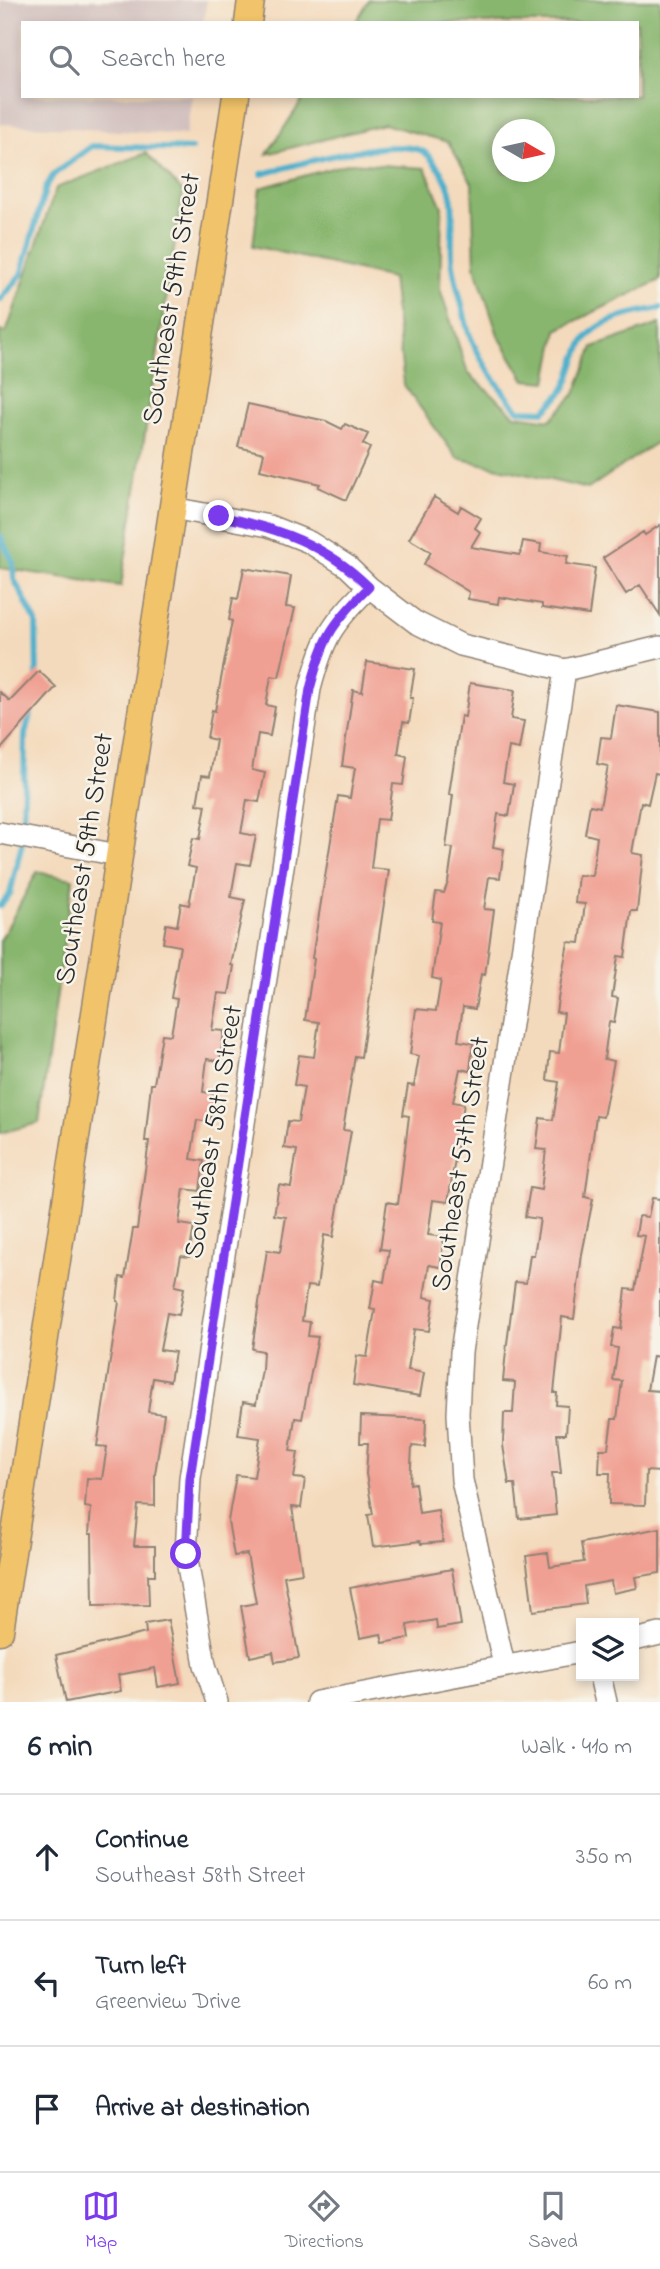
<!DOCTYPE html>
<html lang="en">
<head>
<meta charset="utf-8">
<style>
  body { margin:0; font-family:"Indie Flower",sans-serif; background:#f2f2f3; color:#1f2937 }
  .controls { position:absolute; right:21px; bottom:21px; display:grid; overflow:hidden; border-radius:0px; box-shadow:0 4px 10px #0003 }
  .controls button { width:63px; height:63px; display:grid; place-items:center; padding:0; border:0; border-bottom:2px solid #e0e1e3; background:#fff; color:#1f2937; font:35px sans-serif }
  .compass { position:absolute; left:492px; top:119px; width:63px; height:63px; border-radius:50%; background:#fff; box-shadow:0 4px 10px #0003; rotate:99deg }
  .stop { position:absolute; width:21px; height:21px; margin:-16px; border:5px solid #7c3aed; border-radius:50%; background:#fff }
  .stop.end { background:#7c3aed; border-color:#fff; box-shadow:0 2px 7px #0008 }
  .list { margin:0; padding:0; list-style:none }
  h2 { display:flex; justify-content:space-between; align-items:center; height:91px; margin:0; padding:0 28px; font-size:30px }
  h2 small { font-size:23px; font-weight:400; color:#747a83 }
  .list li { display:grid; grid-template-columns:46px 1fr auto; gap:21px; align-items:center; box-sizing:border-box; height:126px; padding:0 28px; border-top:2px solid #e0e1e3 }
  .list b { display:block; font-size:26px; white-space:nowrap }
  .list p { margin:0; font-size:23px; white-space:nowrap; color:#747a83 }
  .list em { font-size:23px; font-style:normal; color:#747a83 }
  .icon { flex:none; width:38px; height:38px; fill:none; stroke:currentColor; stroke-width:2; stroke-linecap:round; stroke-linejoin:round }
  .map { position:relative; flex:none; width:660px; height:1702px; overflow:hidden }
  .search { position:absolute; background:#fff; box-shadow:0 4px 10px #0003; left:21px; right:21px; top:21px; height:77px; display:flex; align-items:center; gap:18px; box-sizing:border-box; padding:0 24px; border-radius:0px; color:#747a83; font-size:26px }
  .sheet { height:469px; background:#fff }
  nav { display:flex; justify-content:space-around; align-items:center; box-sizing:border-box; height:98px; border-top:2px solid #e0e1e3; background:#fff; font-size:19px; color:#747a83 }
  nav a { display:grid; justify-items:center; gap:4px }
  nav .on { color:#7c3aed }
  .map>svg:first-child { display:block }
  .industrial { fill:#d1bfbd }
  .forest { fill:#88b66e; stroke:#5a704c; stroke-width:2; fill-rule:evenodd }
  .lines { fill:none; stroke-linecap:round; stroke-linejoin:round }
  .stream { stroke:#4cafcb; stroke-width:6 }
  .building { fill:#f0a093 }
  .minor-casing { stroke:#908274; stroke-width:24 }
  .major-casing { stroke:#908274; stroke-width:29 }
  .minor { stroke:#fff; stroke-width:21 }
  .major { stroke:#f1c36a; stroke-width:26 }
  .route { stroke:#7c3aed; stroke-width:9 }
  .labels { text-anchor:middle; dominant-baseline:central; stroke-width:5; stroke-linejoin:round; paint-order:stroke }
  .street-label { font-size:28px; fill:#2b2b2b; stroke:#f7f3e8 }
</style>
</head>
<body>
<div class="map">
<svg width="660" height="1702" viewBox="0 0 660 1702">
  <rect width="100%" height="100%" fill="#f7f3e8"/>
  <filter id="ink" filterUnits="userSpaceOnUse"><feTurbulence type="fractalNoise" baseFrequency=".0143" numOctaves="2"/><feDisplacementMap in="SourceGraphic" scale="14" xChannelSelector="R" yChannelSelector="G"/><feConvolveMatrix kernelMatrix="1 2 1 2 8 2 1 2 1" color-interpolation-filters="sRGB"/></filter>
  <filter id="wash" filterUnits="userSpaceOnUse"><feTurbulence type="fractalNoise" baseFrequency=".00686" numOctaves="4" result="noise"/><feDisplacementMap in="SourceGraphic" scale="28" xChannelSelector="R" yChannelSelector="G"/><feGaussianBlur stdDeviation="1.57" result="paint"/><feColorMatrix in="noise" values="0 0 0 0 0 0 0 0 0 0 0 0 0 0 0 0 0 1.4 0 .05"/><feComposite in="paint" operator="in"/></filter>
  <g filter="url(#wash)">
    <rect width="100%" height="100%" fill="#f4dabc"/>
    <path class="industrial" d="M0,0H207L203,23H23V96H192L186,135L0,124Z"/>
    <path class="forest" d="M369,0H660V280L557,330L547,382L525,380L498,335L475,266L472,183L448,142L384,124L267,154L305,96H637V23H355ZM503,130H544V172H503Z
      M146,153L183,192L121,586L0,568V331L6,333L56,188Z
      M350,163L425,168L442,207L440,289L468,373L515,415L550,420L575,394L593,347L660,324V440L588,489L457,458L404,385L392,278L253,246L260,188Z
      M37,872L73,879L39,1123L0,1133V941Z"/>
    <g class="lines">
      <path class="stream" d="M262,174C300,164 384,138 420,150C429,153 433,162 439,169C460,197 450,223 452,256C453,277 461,298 465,318C470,349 498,386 518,410L544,411C576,382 565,381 581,347C593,319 634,313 660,308
        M0,300L21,275L46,187L54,174L92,146L191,149
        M0,536L13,563L14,579L36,622L37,680
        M23,832L25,734L31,711
        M0,906L10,894L22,843"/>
    </g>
    <g id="blocks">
      <path class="building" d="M248,404L326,421L342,429L345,424L368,434L363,444L370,448L346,500L318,487L320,484L260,470L264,453L238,447Z
        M434,497L458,512L461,506L481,518L475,528L480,532L471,547L520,555L523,541L541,544L540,552L568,556L566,564L595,568L589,615L542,608V604L499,597L498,604L468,599L469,592L424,564L431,552L409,539Z
        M660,525V615L640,585L626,594L603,558L643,532L645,535Z
        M244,568L291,576L286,607L295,608L279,677L271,676L266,705L275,707L270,736L258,734L252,770L265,773L259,802L247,800L241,833L256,836L250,865L237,863L231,897L245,900L231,965L234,966L229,994L218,993L212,1030L224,1031L220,1061L207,1059L203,1092L215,1094L210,1122L197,1120L191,1159L204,1161L200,1191L184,1189L179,1224L194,1226L189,1257L181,1256L175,1286L184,1288L179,1315L167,1313L160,1350L175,1352L170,1381L153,1378L148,1412L164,1414L155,1474V1506L138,1505L134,1546H155V1575H148L149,1605L93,1606L92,1534H89L91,1508L85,1507L87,1478L102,1479L107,1447L97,1446L119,1302L117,1301L120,1277L125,1278L133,1229H137L149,1141H145L151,1084H154L162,1034L171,1035L177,999L171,998L180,946L163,943L166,924L177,926L181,903L189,905L196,868L187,866L193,838L200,839L206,805L197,804L202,775L210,776L216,740L207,738L212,710L215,711L232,621L229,620L233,598L238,599Z
        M367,662L415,669L410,698H413L409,723L403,722L398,754L407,756L403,785L393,784L388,820L377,819L371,868L389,870L361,1057L355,1056L343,1130L351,1131L333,1237L324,1235L317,1287L307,1286L302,1321L310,1322L308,1336L318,1337L302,1419L295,1418L290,1451L298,1452L294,1478L305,1479L301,1508L292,1507L302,1573L284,1576L299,1658L275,1662L273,1652L250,1657L241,1606L256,1603L247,1554L234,1556L228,1521L236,1475L254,1477L260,1438L238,1435L243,1402L256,1404L262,1370L263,1351L252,1349L267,1250L280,1252L286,1217L274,1215L279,1185L291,1187L297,1150L284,1148L288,1121L298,1122L304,1087L294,1085L299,1055L314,1057L319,1022L305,1020L314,959L312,958L338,796L350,798L355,768L342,766L353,690L362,692Z
        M39,671L56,687L0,750V692L10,701Z
        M470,683L515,690L511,719L524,721L519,749L509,747L503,782L514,784L509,816L498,814L493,847L504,849L500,878L489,877L484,909L494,910L485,975L481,974L475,1009L463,1007L458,1041L473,1043L470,1071L460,1069L453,1102L464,1104L448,1202L433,1200L428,1235L444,1237L440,1267L429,1265L424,1297L434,1299L429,1331L414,1329L408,1370L424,1373L420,1396L353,1385L357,1356L367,1357L375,1310L370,1309L375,1280L384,1282L389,1250L380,1249L387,1202L398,1204L409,1116L403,1115L408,1085L414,1086L419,1056L410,1054L416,1009L436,1011L441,980L432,978L440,922L432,921L436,892L444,893L448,882L453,848L446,847L453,795L449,794L461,716L465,717Z
        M616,705L660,712V774L655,773L648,804L641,802L632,853L643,855L637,911H631L625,957L618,956L612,997L618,998L614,1023L609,1022L604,1059L614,1061L603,1117L596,1116L585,1197L593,1199L582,1254L574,1319L562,1317L554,1393H557L556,1405L568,1406L566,1434H557L561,1473H552L556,1515L519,1519L515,1484H509L503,1445L504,1413H513L515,1382L503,1381L506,1351L515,1282L526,1283L530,1255H534L540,1219L525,1217L530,1188L541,1190L546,1150L536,1149L540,1118L553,1120L559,1082L547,1080L550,1052L559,1053L564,1013L556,1012L561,981L568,942L580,943L585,904L575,903L578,875L592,876L597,837L585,834L590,805L600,807L608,766L597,764L601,737L611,738Z
        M652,1198L660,1199V1357L653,1356L647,1390L660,1391V1472L646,1471L645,1505L609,1504L610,1473H599L600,1449H608L612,1419H617L622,1381L613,1380L618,1348L611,1347L614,1328L621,1329L626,1289L635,1290L645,1236L636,1235L639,1216L648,1217Z
        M361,1416L426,1419L425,1447L412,1446L410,1484L415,1483L419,1513L438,1510L443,1542L421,1544L420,1541L373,1547L368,1515L373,1514L366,1474L368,1443H360Z
        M660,1528V1573L635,1577L637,1588L613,1593L611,1581L584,1586L586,1604L533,1611L526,1556L548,1553L550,1567L584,1562L581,1543Z
        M452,1569L461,1625L437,1629L436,1620L407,1625L409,1638L383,1643L381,1634L360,1638L350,1588Z
        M168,1620L180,1683L158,1687L155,1668L118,1675L121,1691L66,1702L56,1655L146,1633L145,1624Z"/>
    </g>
  </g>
  <g filter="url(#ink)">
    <use href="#blocks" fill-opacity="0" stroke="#908274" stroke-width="2"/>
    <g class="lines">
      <g class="minor-casing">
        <path id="minor" d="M172,508L269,526L309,542L347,566L369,587L415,622L461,645L565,670L660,647
          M0,833L118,855
          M634,1640L660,1634
          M504,1665L462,1480L458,1414L461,1352L565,670
          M600,1676L606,1702
          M217,1702L205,1665L186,1554L190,1478L310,689C324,636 331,625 369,587
          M317,1702L581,1652"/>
      </g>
      <g class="major-casing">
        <path id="major" d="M248,23L251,0
          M0,1631L236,96"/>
      </g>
      <use href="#minor" class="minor"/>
      <use href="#major" class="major"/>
    </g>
  </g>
  <g class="lines" filter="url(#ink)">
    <path class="route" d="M186,1554L190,1478L310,689C324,636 331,625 369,587C326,544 277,528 219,516"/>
  </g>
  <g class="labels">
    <g class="street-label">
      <text transform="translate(173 299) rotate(-81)">Southeast 59th Street</text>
      <text transform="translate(86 859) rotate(-81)">Southeast 59th Street</text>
      <text transform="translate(215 1132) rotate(-81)">Southeast 58th Street</text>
      <text transform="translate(462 1164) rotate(-81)">Southeast 57th Street</text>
    </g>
  </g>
</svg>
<div class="controls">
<button><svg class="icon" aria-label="layers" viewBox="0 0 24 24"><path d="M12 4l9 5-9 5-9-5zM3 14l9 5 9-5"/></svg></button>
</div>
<svg class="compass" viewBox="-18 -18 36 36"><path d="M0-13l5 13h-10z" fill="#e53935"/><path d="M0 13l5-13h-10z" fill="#747a83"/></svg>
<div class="stop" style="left:186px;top:1554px"></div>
<div class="stop end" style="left:219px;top:516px"></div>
<div class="search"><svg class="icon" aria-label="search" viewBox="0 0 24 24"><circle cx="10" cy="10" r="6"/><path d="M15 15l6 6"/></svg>Search here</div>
</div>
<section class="sheet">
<h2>6 min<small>Walk · 410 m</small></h2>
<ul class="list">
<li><svg class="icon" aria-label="ahead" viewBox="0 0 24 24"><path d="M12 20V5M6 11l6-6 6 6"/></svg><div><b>Continue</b><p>Southeast 58th Street</p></div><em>350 m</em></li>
<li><svg class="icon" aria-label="left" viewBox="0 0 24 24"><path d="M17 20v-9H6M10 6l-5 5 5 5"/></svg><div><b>Turn left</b><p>Greenview Drive</p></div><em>60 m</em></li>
<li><svg class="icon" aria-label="arrive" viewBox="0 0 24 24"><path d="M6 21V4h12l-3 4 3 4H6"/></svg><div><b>Arrive at destination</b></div></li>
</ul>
</section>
<nav>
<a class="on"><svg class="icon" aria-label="map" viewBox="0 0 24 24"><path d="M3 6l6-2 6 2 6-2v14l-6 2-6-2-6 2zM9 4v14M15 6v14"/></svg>Map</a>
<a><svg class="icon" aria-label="directions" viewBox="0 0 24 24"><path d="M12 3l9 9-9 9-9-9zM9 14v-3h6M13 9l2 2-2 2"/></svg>Directions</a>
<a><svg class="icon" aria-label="saved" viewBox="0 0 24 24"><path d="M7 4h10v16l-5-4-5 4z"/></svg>Saved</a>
</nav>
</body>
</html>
